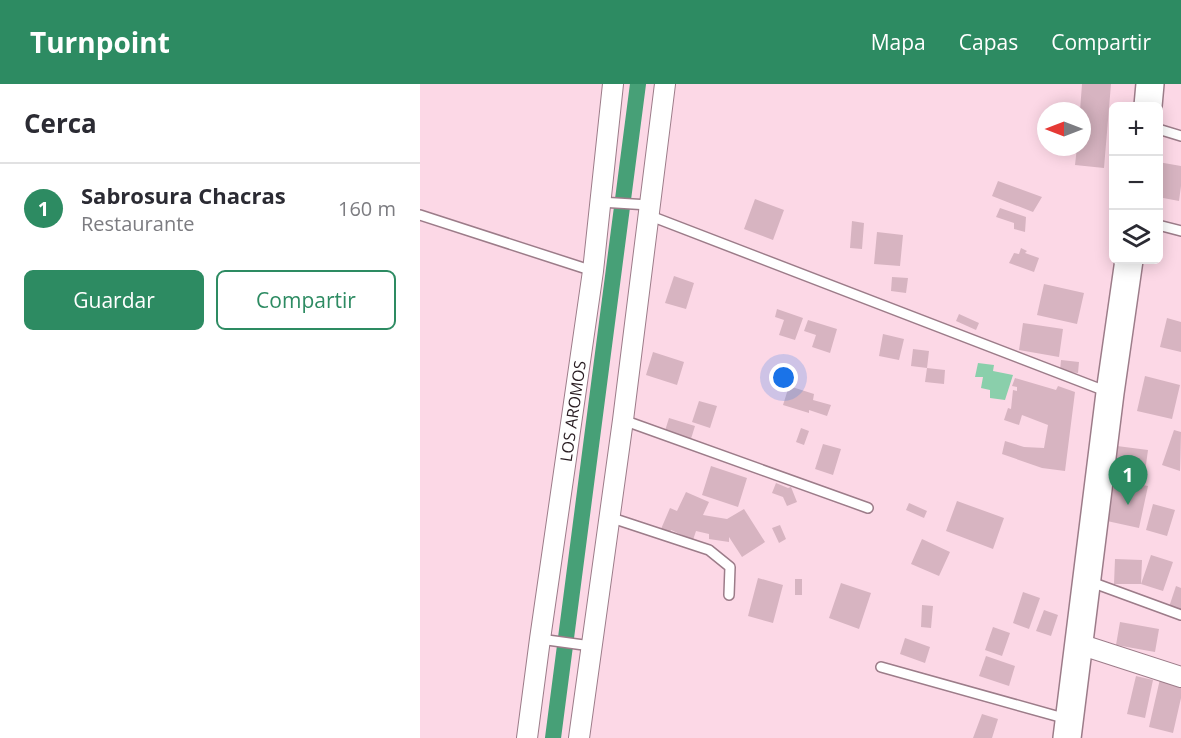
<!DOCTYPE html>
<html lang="es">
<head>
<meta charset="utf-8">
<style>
  body { margin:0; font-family:"Open Sans",sans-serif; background:#f7f7f7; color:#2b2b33 }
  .controls { position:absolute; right:18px; top:18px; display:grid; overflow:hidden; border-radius:9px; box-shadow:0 3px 15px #0003 }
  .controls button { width:54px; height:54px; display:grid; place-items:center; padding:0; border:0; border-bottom:2px solid #e1e1e2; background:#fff; color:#2b2b33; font:30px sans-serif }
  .compass { position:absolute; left:617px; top:18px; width:54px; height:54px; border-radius:50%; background:#fff; box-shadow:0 3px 15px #0003; rotate:270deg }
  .you { position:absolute; left:364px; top:294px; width:21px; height:21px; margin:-15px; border:4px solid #fff; border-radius:50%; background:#1a73e8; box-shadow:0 0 0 9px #1a73e833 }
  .badge { display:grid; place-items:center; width:39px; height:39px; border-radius:50%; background:#2d8b62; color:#fff; font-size:20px; font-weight:700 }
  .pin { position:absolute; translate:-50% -50px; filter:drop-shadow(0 2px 3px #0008) }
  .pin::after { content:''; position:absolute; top:32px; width:21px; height:18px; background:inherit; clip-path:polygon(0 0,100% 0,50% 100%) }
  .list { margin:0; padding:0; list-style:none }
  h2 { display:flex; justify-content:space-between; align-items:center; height:78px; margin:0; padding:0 24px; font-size:26px }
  h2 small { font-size:20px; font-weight:400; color:#7c7c81 }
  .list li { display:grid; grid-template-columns:39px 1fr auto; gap:18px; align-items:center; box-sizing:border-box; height:90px; padding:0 24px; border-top:2px solid #e1e1e2 }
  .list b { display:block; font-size:22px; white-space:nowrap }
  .list p { margin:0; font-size:20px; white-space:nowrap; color:#7c7c81 }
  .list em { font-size:20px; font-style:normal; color:#7c7c81 }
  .actions { display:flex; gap:12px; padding:18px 24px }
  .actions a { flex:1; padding:14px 0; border:2px solid #2d8b62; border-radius:9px; text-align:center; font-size:21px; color:#2d8b62 }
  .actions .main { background:#2d8b62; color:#fff }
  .icon { flex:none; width:33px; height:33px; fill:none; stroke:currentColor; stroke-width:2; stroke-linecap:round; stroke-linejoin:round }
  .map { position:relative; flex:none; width:761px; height:654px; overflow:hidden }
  header { display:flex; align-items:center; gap:36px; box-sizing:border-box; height:84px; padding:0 30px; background:#2d8b62; color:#fff }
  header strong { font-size:28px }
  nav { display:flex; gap:33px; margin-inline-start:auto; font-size:21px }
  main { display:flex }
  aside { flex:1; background:#fff }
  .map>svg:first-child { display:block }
  .green { fill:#8acfab }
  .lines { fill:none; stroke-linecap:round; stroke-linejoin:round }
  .canal { stroke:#47a077; stroke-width:16 }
  .building { fill:#d7b4c1 }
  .lane-casing { stroke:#9c7c89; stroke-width:12 }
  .street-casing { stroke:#9c7c89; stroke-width:22 }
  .secondary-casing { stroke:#9c7c89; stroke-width:30 }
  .lane { stroke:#fff; stroke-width:9 }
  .street { stroke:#fff; stroke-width:20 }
  .secondary { stroke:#fff; stroke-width:27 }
  .labels { text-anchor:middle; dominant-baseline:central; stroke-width:6; stroke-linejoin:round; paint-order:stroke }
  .street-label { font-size:16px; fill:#281c21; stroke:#fcd8e6 }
</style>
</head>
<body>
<header>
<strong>Turnpoint</strong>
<nav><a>Mapa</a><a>Capas</a><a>Compartir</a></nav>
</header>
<main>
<aside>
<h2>Cerca<small></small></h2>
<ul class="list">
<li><span class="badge">1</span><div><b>Sabrosura Chacras</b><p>Restaurante</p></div><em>160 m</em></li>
</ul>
<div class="actions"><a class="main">Guardar</a><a>Compartir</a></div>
</aside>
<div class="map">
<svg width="761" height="654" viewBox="0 0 761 654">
  <rect width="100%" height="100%" fill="#fcd8e6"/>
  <path class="green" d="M558,279L574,281L573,287L593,291L585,316L570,314V306L561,304L563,293H555Z"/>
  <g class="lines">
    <path class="canal" d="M133,654L218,0"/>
  </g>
  <path class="building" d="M662,0H691L684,84L655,81L657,63H662V27H660Z
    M738,78L761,82V102L759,117L738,113Z
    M578,97L622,113L613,128L572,112Z
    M335,115L364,126L353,156L324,145Z
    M580,124L606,133L605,148L594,145V139L576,133Z
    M432,137L444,139L442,165L430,164Z
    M457,148L483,151L480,182L454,180Z
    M601,164L607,167L605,169L619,174L614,188L589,179L594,169L599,170Z
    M254,192L274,199L266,225L245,219Z
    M472,193L488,194L486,209L471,207Z
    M624,200L664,209L657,240L617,231Z
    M357,225L383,234L375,256L359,251L364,236L355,233Z
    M539,230L559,239L556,246L536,237Z
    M747,234L761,238V268L740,263Z
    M388,236L417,245L410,269L392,263L396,251L384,247Z
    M603,239L643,245L639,273L599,266Z
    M463,250L484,255L479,276L459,272Z
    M493,265L509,267L507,284L525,286L524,300L505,298L507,284L491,282Z
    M233,268L264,278L257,301L226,291Z
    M641,276L659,278L658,289L640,287Z
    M725,292L760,301L752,335L717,327Z
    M595,294L636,306L638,302L655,308L645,387L622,384L582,370L585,357L604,363L624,364L628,341L602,331L599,341L584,336L588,324L591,325L593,306L597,307V303L592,302Z
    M369,302L394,310L393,316L411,321L407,332L389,326V329L363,321Z
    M279,317L297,322L290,344L272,338Z
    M249,334L275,342L270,358L244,350Z
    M381,344L389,347L384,361L376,358Z
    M754,346L761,348L760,387L742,381Z
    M403,360L421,365L413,391L395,385Z
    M697,362L728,366L725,388L694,383Z
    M291,382L327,394L318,423L282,411Z
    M695,396L728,402L719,444L687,437Z
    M356,399L368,404L371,403L377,418L367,422L363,413L352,409Z
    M266,408L289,418L283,431L307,435L324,425L345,458L322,473L309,453V458L289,455V450L276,447L273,456L251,446L250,449L241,445L250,424L257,427Z
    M537,417L584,434L573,465L526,447Z
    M489,419L507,427L504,434L486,426Z
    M733,420L755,426L747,452L726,446Z
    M360,441L366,455L359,459L352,444Z
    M502,455L530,468L519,492L491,480Z
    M731,471L753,478L743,507L721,500Z
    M695,475L722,476L721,500H694Z
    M338,494L363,501L353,539L328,532Z
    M375,495H382V511H375Z
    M421,499L451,509L439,545L409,534Z
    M756,502L761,504V527L749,523Z
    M603,508L620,514L609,545L593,539Z
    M502,521L513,522L511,544L501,543Z
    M624,526L638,531L631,552L616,547Z
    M700,538L739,545L735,568L696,561Z
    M573,543L590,549L582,572L565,566Z
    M485,554L510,563L505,579L480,570Z
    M566,572L595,582L589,602L559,592Z
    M716,592L733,596L725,634L707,630Z
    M740,595L761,600V614L753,649L729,643Z
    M562,630L578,635L572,654H553Z"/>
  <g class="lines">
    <g class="lane-casing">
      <path id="lane" d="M738,45L761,52
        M180,118L229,121
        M0,131L173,187
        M228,131L688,308
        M738,141L761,147
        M203,336L448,424
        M189,433L289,466L310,483L309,511
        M671,498L761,531
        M120,555L171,562
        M461,583L647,635"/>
    </g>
    <g class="street-casing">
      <g id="street">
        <path d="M659,560L761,593"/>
        <path id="s1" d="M107,654L120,555L173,187L193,0"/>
        <path d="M159,654L203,336L245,0"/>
      </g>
    </g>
    <g class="secondary-casing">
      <path id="secondary" d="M728,22L730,0
        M647,654L690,309L709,176"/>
    </g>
    <use href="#lane" class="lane"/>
    <use href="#street" class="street"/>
    <use href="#secondary" class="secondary"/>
  </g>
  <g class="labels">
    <g class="street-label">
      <text stroke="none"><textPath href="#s1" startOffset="330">LOS AROMOS</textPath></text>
    </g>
  </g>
</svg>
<div class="controls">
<button>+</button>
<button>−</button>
<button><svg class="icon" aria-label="layers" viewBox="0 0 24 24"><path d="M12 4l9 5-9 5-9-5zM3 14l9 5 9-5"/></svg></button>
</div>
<svg class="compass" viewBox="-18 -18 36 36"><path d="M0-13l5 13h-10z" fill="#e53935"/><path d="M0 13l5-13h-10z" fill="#7c7c81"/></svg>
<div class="you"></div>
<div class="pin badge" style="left:708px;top:421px">1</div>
</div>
</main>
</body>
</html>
